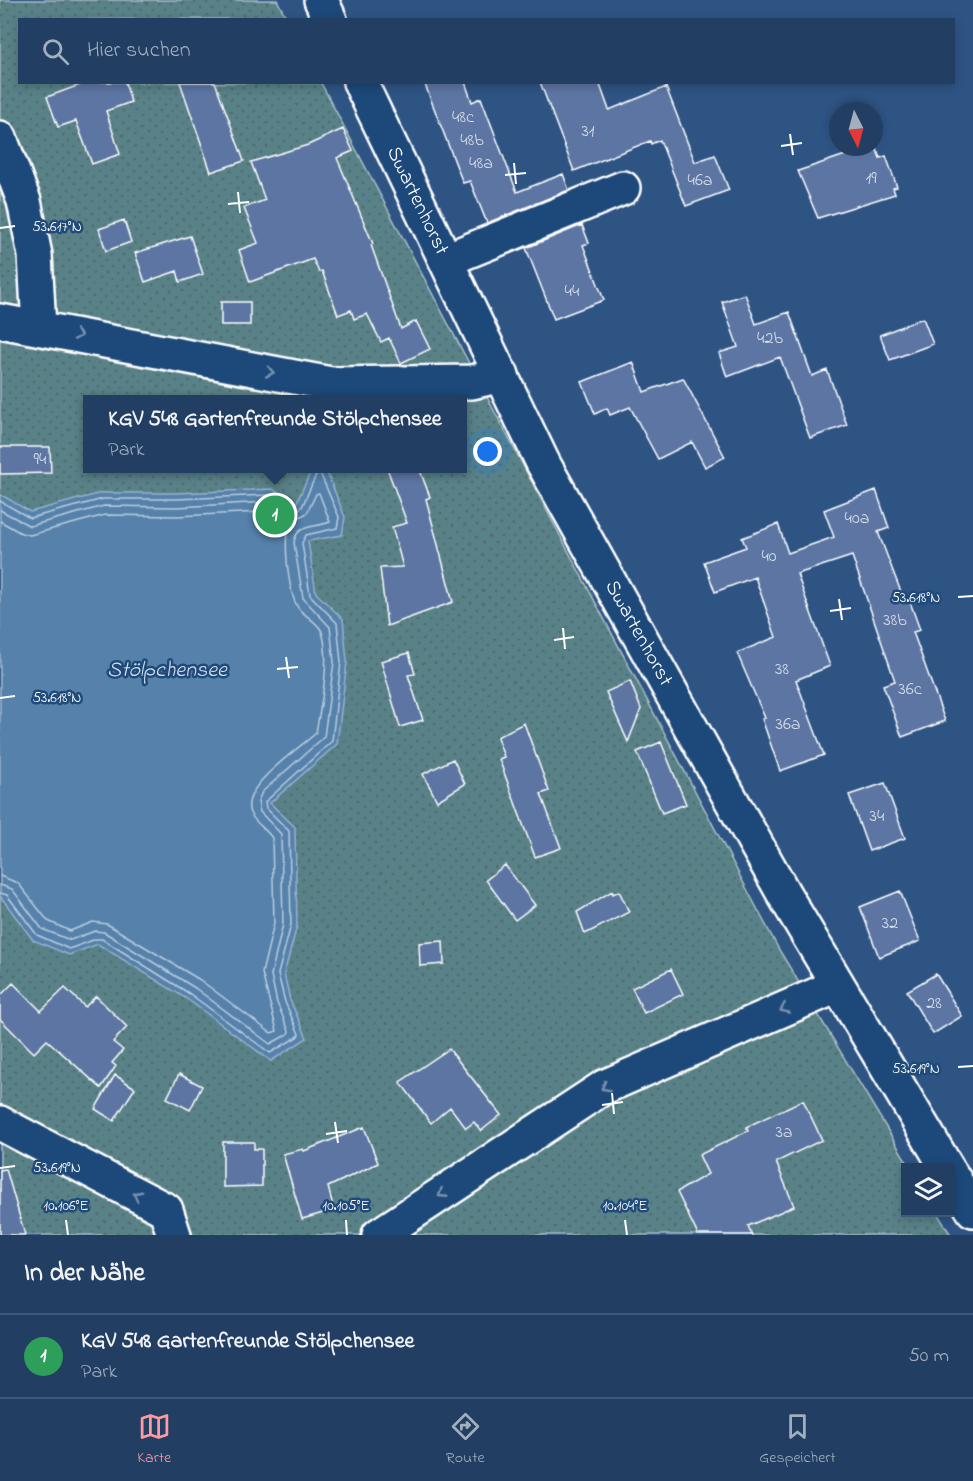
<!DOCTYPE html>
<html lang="de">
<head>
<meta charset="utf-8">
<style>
  body { margin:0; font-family:"Indie Flower",sans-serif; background:#2a4669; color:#f1f3f6 }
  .controls { position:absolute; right:18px; bottom:18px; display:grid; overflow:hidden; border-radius:0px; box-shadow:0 3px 9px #0003 }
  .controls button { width:54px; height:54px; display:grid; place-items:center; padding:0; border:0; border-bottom:2px solid #3f5878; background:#223f63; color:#f1f3f6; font:30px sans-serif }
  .compass { position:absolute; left:829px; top:102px; width:54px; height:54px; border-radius:50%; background:#223f63; box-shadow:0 3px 9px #0003; rotate:174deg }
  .you { position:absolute; left:488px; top:452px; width:21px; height:21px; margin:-15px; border:4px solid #fff; border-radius:50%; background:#1a73e8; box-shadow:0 0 0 9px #1a73e833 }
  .badge { display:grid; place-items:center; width:39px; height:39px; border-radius:50%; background:#ff9aa2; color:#fff; font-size:20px; font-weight:700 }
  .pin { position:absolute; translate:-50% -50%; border:3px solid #fff; box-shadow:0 2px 6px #0006 }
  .popup { position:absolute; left:83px; top:395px; width:384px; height:78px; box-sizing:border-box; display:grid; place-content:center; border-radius:0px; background:#223f63; filter:drop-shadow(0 2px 4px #0005); font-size:20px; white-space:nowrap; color:#a2afbe }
  .popup b { font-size:22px; color:#f1f3f6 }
  .popup::after { content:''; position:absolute; left:50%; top:100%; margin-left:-12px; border:12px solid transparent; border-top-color:#223f63 }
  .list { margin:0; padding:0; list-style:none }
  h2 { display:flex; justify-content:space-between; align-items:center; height:78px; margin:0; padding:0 24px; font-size:26px }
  h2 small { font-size:20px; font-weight:400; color:#a2afbe }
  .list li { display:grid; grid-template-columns:39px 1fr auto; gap:18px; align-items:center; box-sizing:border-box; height:84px; padding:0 24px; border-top:2px solid #3f5878 }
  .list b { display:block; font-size:22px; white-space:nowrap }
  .list p { margin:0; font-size:20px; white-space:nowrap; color:#a2afbe }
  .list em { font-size:20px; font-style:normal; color:#a2afbe }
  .icon { flex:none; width:33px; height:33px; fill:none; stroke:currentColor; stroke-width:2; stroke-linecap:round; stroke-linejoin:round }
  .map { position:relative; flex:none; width:973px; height:1235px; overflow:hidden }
  .search { position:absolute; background:#223f63; box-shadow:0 3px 9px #0003; left:18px; right:18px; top:18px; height:66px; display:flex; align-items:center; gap:15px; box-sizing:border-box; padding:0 21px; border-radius:0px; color:#a2afbe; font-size:22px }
  .sheet { height:162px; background:#223f63 }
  nav { display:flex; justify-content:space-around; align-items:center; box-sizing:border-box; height:84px; border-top:2px solid #3f5878; background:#223f63; font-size:16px; color:#a2afbe }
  nav a { display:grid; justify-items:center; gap:3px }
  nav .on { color:#ff9aa2 }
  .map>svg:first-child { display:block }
  .garden { fill:url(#garden-dots); stroke:#acc0c4; stroke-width:1.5; fill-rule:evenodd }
  .water { fill:#5481ab; stroke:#98b3cd; stroke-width:1.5 }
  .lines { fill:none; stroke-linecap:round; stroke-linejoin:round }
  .shore { stroke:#bbcddd; stroke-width:1.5 }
  .building { fill:#5b75a3; stroke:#fff; stroke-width:1.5 }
  .minor-casing { stroke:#fff; stroke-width:38 }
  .minor { stroke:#1f4a7a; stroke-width:33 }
  .oneway { stroke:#7992af }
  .ticks { fill:none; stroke:#fff; stroke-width:2 }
  .labels { text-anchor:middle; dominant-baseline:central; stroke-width:5; stroke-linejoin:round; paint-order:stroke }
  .number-label { font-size:18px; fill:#d6dce8 }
  .street-label { font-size:21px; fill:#fff; stroke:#1f4a7a }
  .water-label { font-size:22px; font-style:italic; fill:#d4e0ea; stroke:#1f4a7a }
  .ticks-label { font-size:15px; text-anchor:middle; fill:#fff; stroke:#1f4a7a; stroke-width:5; stroke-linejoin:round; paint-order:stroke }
</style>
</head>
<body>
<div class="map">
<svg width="973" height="1235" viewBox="0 0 973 1235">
  <defs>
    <pattern id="garden-dots" width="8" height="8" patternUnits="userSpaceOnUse" patternTransform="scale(1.5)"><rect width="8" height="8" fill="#588288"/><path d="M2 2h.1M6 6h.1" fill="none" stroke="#536a6d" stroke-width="1.8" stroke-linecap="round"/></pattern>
  </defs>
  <rect width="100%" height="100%" fill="#2e5484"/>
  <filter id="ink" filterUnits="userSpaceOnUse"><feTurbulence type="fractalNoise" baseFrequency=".0167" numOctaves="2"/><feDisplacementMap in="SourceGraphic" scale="12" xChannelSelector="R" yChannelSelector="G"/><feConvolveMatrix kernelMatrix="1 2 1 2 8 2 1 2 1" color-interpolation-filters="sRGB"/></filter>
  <g filter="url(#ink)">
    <path class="garden" d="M0,0H277L287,19L20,20V82L321,83L778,948L910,1167L906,1168V1212L937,1213L951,1235H0ZM88,400H463V468H88Z"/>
    <path class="water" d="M326,470L345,517L342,535L308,541L316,593L343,619L347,662L337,744L270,803L295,827L297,926L284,974L290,1000L307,1038L271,1061L187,999L98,944L69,955L33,940L0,896V494L30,512L101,493H176L273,489L295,506L311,471Z"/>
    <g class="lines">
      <path class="shore" d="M0,501L30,518L103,499H177L270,495L296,511L302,507L316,475L320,473L339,517L337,528L306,535L302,543L310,595L337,623L341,662L332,741L265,802L266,808L289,831L291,925L278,974L285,1002L299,1034L297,1037L270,1053L190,994L102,939H96L69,949L37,935L7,895L0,893
        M0,510L30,526L104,506L177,507L268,502L288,517L296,519L307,513L316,494L319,493L330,522C316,528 296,523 294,543L303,598L330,627L334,662L324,737L262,792L258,801L260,812L281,834L283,924L271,975L277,1003L289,1031L288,1034L270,1044L195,988L104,932L95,931L70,940L42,929L12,889L0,885
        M0,521L21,533L30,535L105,515L177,516L265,512L288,528C284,544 288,595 299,609C305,616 319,623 322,632C331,661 321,703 316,733C299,749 239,787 250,813C255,823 266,829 272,838L274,923L262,973L277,1031L271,1033L200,980L107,924L93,922L70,931L48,921L18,883L0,876"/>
    </g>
    <path class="building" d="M88,82H125L131,102L106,111L120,154L92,164L76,121L58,127L47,97Z
      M180,82H215L244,161L211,172Z
      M424,82H465L472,102L481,98L517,192L563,174L569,190L487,223L470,181L463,183Z
      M540,82H599L609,110L666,87L695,162L715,155L729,190L686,206L660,140L651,144L650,141L574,171Z
      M343,129L353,151L337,158L373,244L371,245L401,329L416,321L430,349L401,363L389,338L381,342L367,314L354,319L351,310L338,315L322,271L319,272L313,259L250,282L239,250L258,243L244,208L265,200L251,162L308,145Z
      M875,145L880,158L886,156L897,187L893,188L895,194L818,218L798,171Z
      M124,220L131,242L106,251L99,229Z
      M582,225L589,243L583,245L604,300L554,319L526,248Z
      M190,236L203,274L180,282L177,271L145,282L135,253Z
      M745,294L756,324L789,312L812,376L827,370L847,425L810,438L780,357L727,377L719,353L738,347L722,302Z
      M221,302H250V325H221Z
      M923,318L933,344L890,360L880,335Z
      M633,362L644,392L683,378L725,457L705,467L692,442L658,459L630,407L610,415L607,408L595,414L582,382Z
      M0,447H50L51,473L0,474Z
      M387,468H419L430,497L426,499L453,602L387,626L380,568L403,567L392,527L407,523Z
      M876,490L889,528L878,532L904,600L909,599L920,630L913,632L945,721L902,737L883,685L895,681L852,556L797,574L830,666L796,680L824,755L780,771L762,719L765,718L737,653L776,637L755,577L715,592L704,562L746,547L742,538L778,524L788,553L834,537L824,510Z
      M409,653L415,674L408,675L423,720L400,727L381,661Z
      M630,681L641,709L628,742L606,692Z
      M524,723L549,791L541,794L561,848L535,857L499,759L504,757L497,737Z
      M661,742L686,804L662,813L637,752Z
      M453,759L465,784L437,801L423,774Z
      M885,783L905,838L869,851L849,795Z
      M505,865L535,905L515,920L486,880Z
      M612,891L613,894L619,891L629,912L585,934L577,912Z
      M900,891L920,941L879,957L860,907Z
      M443,941L444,964L420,966L419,943Z
      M671,969L683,994L644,1013L632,988Z
      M936,974L962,1016L933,1034L907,991Z
      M13,983L41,1011L65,988L85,1007L96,996L127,1027L113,1042L123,1050L112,1063L116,1066L101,1088L47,1040L34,1053L0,1019V996Z
      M449,1049L501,1115L481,1131L474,1122L466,1128L450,1107L431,1123L400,1082Z
      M179,1074L202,1086L190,1110L167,1098Z
      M115,1075L135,1088L114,1121L95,1109Z
      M803,1100L822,1140L776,1162L794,1206L748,1226L752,1235H698L677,1192L708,1174L699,1155L748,1131L746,1127Z
      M364,1127L378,1163L328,1187L334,1210L302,1219L283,1154L303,1149L304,1151Z
      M223,1142H254V1149H262V1186L223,1187Z
      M6,1169L25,1235H0V1170Z"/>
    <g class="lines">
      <g class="minor-casing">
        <g id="minor">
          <path d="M321,0L330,20"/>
          <path id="s1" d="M360,82L543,463L785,896L947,1168"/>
          <path d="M0,138L24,201L35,255L39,328"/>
          <path d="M446,260L623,188"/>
          <path d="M0,321L331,384L472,382L502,375"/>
          <path d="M0,1123L166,1210L174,1235"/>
          <path d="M950,1173L973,1210"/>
          <path d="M379,1235L604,1087L837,986"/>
        </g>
      </g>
      <use href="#minor" class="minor"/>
    </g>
    <defs><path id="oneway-chevron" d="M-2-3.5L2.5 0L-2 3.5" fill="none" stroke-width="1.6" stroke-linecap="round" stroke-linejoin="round" transform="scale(1.5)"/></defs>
    <g class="oneway">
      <use href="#oneway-chevron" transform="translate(78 335) rotate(11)"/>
      <use href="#oneway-chevron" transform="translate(270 372) rotate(11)"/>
      <use href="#oneway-chevron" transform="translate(784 1009) rotate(157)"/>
      <use href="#oneway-chevron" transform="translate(605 1087) rotate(152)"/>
      <use href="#oneway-chevron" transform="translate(442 1194) rotate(147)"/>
      <use href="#oneway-chevron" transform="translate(137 1195) rotate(-152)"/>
    </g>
  </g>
  <path class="ticks" d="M790,134L793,155M781,146L802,143M514,163L516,184M505,175L526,173M238,192L240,213M228,204L249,202M0,228L15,226M958,597L973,596M839,599L842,620M830,611L851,608M563,628L565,649M554,640L574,637M286,657L289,678M277,669L298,667M0,698L15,696M958,1067L973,1066M612,1093L614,1114M602,1105L623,1102M335,1122L338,1143M326,1134L347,1131M0,1168L15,1166M66,1220L68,1235M346,1220L347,1235M625,1220L627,1235"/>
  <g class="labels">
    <g class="number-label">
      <text x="463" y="118">48c</text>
      <text x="588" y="132">31</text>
      <text x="472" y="141">48b</text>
      <text x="481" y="164">48a</text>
      <text x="871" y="179">19</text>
      <text x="700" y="181">46a</text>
      <text x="572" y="292">44</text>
      <text x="770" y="339">42b</text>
      <text x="40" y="460">94</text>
      <text x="857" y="519">40a</text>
      <text x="769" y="557">40</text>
      <text x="895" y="621">38b</text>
      <text x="782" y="670">38</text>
      <text x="910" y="690">36c</text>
      <text x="788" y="725">36a</text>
      <text x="877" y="817">34</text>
      <text x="890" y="924">32</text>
      <text x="934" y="1004">28</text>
      <text x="784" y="1133">3a</text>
    </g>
    <g class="street-label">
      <text stroke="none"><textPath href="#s1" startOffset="132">Swartenhorst</textPath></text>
      <text stroke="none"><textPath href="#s1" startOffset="618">Swartenhorst</textPath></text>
    </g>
    <g class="water-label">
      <text x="167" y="671">Stölpchensee</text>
    </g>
  </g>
  <g class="ticks-label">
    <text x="57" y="231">53.617°N</text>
    <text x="916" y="602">53.618°N</text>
    <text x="57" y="702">53.618°N</text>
    <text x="916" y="1073">53.619°N</text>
    <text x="57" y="1172">53.619°N</text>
    <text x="66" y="1210">10.106°E</text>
    <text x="346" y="1210">10.105°E</text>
    <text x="625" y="1210">10.104°E</text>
  </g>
</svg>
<div class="controls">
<button><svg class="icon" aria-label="layers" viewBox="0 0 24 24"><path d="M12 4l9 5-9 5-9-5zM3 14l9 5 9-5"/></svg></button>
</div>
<svg class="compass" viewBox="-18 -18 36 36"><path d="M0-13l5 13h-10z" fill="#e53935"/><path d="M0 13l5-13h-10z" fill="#a2afbe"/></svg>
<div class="you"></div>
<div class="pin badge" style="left:275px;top:515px;background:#2e9e5b">1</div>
<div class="popup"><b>KGV 548 Gartenfreunde Stölpchensee</b>Park</div>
<div class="search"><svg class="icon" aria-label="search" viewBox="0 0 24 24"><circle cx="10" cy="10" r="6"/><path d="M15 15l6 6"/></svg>Hier suchen</div>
</div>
<section class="sheet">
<h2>In der Nähe<small></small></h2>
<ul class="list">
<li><span class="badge" style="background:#2e9e5b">1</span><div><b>KGV 548 Gartenfreunde Stölpchensee</b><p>Park</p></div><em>50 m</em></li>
</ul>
</section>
<nav>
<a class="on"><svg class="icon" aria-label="map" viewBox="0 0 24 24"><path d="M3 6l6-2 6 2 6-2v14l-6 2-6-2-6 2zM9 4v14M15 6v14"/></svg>Karte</a>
<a><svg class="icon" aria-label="directions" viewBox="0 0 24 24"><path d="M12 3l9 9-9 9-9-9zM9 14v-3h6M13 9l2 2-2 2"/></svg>Route</a>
<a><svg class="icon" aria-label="saved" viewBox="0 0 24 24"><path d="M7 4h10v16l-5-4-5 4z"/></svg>Gespeichert</a>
</nav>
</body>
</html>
